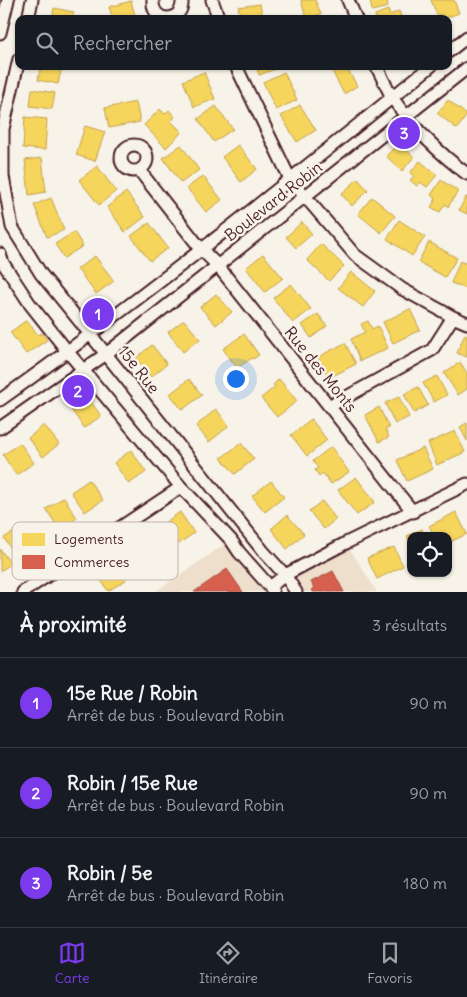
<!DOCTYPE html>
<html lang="fr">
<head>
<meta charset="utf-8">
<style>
  body { margin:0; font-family:Delius,sans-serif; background:#20242c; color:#f1f3f6 }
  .controls { position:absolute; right:15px; bottom:15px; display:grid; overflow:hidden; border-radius:10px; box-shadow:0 1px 4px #0004 }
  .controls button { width:45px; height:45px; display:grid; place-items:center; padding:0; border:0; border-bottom:1px solid #363941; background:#171b24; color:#f1f3f6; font:25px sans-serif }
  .you { position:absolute; left:235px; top:378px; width:18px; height:18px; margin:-12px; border:4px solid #fff; border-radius:50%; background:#1a73e8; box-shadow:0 0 0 8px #1a73e833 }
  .badge { display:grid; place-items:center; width:32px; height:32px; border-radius:50%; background:#7c3aed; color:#fff; font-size:16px; font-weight:700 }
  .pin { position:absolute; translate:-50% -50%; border:2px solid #fff; box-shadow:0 1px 5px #0006 }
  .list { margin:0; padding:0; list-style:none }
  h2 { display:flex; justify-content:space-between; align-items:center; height:65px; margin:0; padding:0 20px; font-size:21px }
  h2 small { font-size:16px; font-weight:400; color:#9ea1a6 }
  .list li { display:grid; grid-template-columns:32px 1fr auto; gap:15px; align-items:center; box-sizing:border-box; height:90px; padding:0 20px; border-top:1px solid #363941 }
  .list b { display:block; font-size:19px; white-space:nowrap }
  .list p { margin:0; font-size:16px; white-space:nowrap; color:#9ea1a6 }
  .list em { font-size:16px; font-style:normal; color:#9ea1a6 }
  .icon { flex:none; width:28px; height:28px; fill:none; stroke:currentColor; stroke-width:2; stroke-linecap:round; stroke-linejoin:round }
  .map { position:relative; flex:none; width:467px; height:592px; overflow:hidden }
  .search { position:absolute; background:#171b24; box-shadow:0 1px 4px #0004; left:15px; right:15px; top:15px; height:55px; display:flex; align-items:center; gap:12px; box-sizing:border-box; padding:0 18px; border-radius:10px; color:#9ea1a6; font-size:19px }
  .sheet { height:335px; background:#171b24 }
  nav { display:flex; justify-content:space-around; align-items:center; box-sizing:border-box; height:70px; border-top:1px solid #363941; background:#171b24; font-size:14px; color:#9ea1a6 }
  nav a { display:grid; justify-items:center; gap:2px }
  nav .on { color:#7c3aed }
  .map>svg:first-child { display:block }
  .built { fill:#eddfcb }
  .homes { fill:#f6d55c; stroke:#c29e4d }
  .shops { fill:#d6604d; stroke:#ac4c43 }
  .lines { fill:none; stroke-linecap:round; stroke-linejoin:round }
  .minor-casing { stroke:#4a1f2b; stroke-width:15 }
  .minor { stroke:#f7f3e8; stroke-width:11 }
  .labels { text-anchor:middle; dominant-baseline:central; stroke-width:5; stroke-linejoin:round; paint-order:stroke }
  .street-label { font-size:16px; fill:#4a1f2b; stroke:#f7f3e8 }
  .key { fill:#f7f3e8; stroke:#c3b3af; stroke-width:1 }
  .key-label { font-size:14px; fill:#4a1f2b }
</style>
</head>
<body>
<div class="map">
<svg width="467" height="592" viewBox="0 0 467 592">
  <rect width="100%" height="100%" fill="#f7f3e8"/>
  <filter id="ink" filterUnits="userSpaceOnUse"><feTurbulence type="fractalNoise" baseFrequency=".02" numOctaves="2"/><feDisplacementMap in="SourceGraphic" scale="10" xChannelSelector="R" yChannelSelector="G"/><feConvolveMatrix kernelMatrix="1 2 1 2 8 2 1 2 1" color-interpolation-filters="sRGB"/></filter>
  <g filter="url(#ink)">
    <path class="built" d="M231,540L273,592H155Z
      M346,543L377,592H296L285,575Z"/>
    <path class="homes" d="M301,0H315L321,14L306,18Z
      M370,0H387L388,7L372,11Z
      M431,0H454L459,13L443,19L441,14L437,15Z
      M131,1L136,19H113L109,7Z
      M260,4L263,19H241L238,7Z
      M54,8L74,12L72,19H52Z
      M388,10L390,15L399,11L402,19H376L375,15Z
      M41,66H62L58,84L38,80Z
      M256,66H281V67L259,75Z
      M336,66H346L357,86L344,94L331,69Z
      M204,72L215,99L194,107L183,81Z
      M284,72L297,100L276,110L263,82Z
      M32,89L55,93L52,109L30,106Z
      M448,100L467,115L457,129L437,113Z
      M136,102L140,122L109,128L105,108Z
      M300,105L316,130L297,142L281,116Z
      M216,106L233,129L214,142L198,119Z
      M160,109L165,114L169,110L175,117L171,121L182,132L166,148L144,125Z
      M25,117L47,119L45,150L23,148Z
      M85,126L105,132L95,161L76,155Z
      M399,143L414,157L402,171L386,156Z
      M181,145L199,170L181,183L163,158Z
      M238,145L257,169L241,182L222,157Z
      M42,158L46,192L29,195L25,160Z
      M420,161L437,175L427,187L420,182L417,186L410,180L414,176L410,173Z
      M97,166L116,191L99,205L79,180Z
      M203,176L222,200L206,212L187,188Z
      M358,179L368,190L352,206L341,194Z
      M441,180L458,191L448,207L445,204L440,212L431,207L436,199L431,195Z
      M126,192L145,217L125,232L107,207Z
      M372,197L395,216L381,233L358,214Z
      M466,197H467V214L459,210Z
      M51,198L64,230L47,237L34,205Z
      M399,220L425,237L412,256L387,239Z
      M302,222L312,234L296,248L286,237Z
      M149,223L168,248L150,261L131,236Z
      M74,232L83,246L64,258L55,244Z
      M429,242L457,258L445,277L418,262Z
      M321,244L344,266L329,281L307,260Z
      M263,254L283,278L265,292L246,268Z
      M95,256L114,281L96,294L77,269Z
      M460,261L467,264V289L451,283Z
      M351,272L375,291L363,307L338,288Z
      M291,284L311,309L293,323L273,298Z
      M216,294L232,312L216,325L200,307Z
      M410,309L420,330L393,343L383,322Z
      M318,314L327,326L311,338L302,325Z
      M27,320L38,335L42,333L47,340L26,354L10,332Z
      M184,320L200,339L183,352L168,332Z
      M368,321L372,329L378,326L388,348L360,361L351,339L365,332L361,324Z
      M244,334L259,355L253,359L252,358L237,368L223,349Z
      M465,334L467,335V357L457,353Z
      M345,343L356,364L329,378L318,357Z
      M152,345L167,364L151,377L136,358Z
      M460,362L467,373V389L458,395L444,373Z
      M437,376L447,395L434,402L423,383Z
      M189,379L202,395L182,410L170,394Z
      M279,379L297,401L277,417L261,398L275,387L273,385Z
      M418,387L428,405L414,413L404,394Z
      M87,396L101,416L84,428L70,408Z
      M399,397L409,417L395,424L385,403Z
      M379,407L389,428L385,430L389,437L379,442L365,415Z
      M216,409L229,426L209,442L196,426Z
      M311,419L327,440L307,456L291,435Z
      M467,423V441L460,427Z
      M44,425L59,444L43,457L28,438Z
      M455,431L465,452L437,465L428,443Z
      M20,443L34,463L16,475L3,455Z
      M241,443L254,459L235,474L221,458Z
      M331,447L349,472L331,484L323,473L319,476L315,470L318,468L313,461Z
      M423,448L433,469L407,481L397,460Z
      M131,450L146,472L129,484L114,463Z
      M356,477L375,502L357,515L338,490Z
      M89,480L103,500L85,512L71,492Z
      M271,481L284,497L265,512L252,496Z
      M64,497L77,518L60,530L46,509Z
      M322,501L336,519L324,529L309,511Z
      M180,512L194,533L177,545L163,524Z
      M456,512L467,534L448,543V536H435L429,526Z
      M287,515L304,534L287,549L271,529Z
      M22,527L36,548L18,560L4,538Z
      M422,529L425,536H411V545L407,536Z
      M394,547L403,566L377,579L367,558Z
      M0,549L11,564L0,571Z
      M113,559L126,580L108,591L95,571Z"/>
    <path class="shops" d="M227,569L243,592H194Z
      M333,571L344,592H313L312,589L314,588L311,582Z"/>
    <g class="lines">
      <g class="minor-casing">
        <path id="minor" d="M153,0C151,24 184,24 182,0
          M212,0L219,19
          M348,0L356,19
          M28,19L32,0
          M0,33L8,0
          M448,52L467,37
          M19,59L3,129V176L12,227L41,274L90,334L263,551L285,575L296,592
          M236,66L290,179L355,255L402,289L453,317L467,323
          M376,66C382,76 386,87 392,97C410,125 441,155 467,174
          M121 158a13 13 0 1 1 26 0a13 13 0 1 1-26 0Z
          M139,170L201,249L218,266L413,512
          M0,254L3,263L30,304L68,352L181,487L231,540L239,552L270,587L273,592
          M0,400C148,295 290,180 431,66
          M330,406L432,350L453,317
          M0,428L106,354L467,68
          M270,587L285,575L346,543L467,484
          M23,592L181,487"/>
      </g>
      <use href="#minor" class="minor"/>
    </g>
  </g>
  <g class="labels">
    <g class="street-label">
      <text transform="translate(273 201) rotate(-38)">Boulevard Robin</text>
      <text transform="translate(139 369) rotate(52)">15e Rue</text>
      <text transform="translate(321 369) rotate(51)">Rue des Monts</text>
    </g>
  </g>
  <rect x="12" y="522" width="166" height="58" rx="8" class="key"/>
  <rect x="22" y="533" width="23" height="13" fill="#f6d55c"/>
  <rect x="22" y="555" width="23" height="14" fill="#d6604d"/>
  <g class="key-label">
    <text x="54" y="544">Logements</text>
    <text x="54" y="567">Commerces</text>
  </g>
</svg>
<div class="controls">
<button><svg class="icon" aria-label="locate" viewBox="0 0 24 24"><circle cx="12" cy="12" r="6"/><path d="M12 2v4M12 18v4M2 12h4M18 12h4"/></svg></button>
</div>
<div class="you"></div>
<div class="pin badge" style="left:98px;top:314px">1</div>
<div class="pin badge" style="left:78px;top:391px">2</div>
<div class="pin badge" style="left:404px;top:133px">3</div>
<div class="search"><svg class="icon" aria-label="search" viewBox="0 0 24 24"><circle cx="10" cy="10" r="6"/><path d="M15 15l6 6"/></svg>Rechercher</div>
</div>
<section class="sheet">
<h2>À proximité<small>3 résultats</small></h2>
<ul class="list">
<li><span class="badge">1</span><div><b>15e Rue / Robin</b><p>Arrêt de bus · Boulevard Robin</p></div><em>90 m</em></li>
<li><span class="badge">2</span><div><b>Robin / 15e Rue</b><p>Arrêt de bus · Boulevard Robin</p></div><em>90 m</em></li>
<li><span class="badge">3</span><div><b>Robin / 5e</b><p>Arrêt de bus · Boulevard Robin</p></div><em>180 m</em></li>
</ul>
</section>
<nav>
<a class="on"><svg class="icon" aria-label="map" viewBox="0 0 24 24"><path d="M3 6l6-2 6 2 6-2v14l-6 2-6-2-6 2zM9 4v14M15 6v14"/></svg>Carte</a>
<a><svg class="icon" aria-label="directions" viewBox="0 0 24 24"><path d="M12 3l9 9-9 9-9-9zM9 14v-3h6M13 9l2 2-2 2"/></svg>Itinéraire</a>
<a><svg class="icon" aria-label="saved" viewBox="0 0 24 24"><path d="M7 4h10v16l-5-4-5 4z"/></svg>Favoris</a>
</nav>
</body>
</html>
